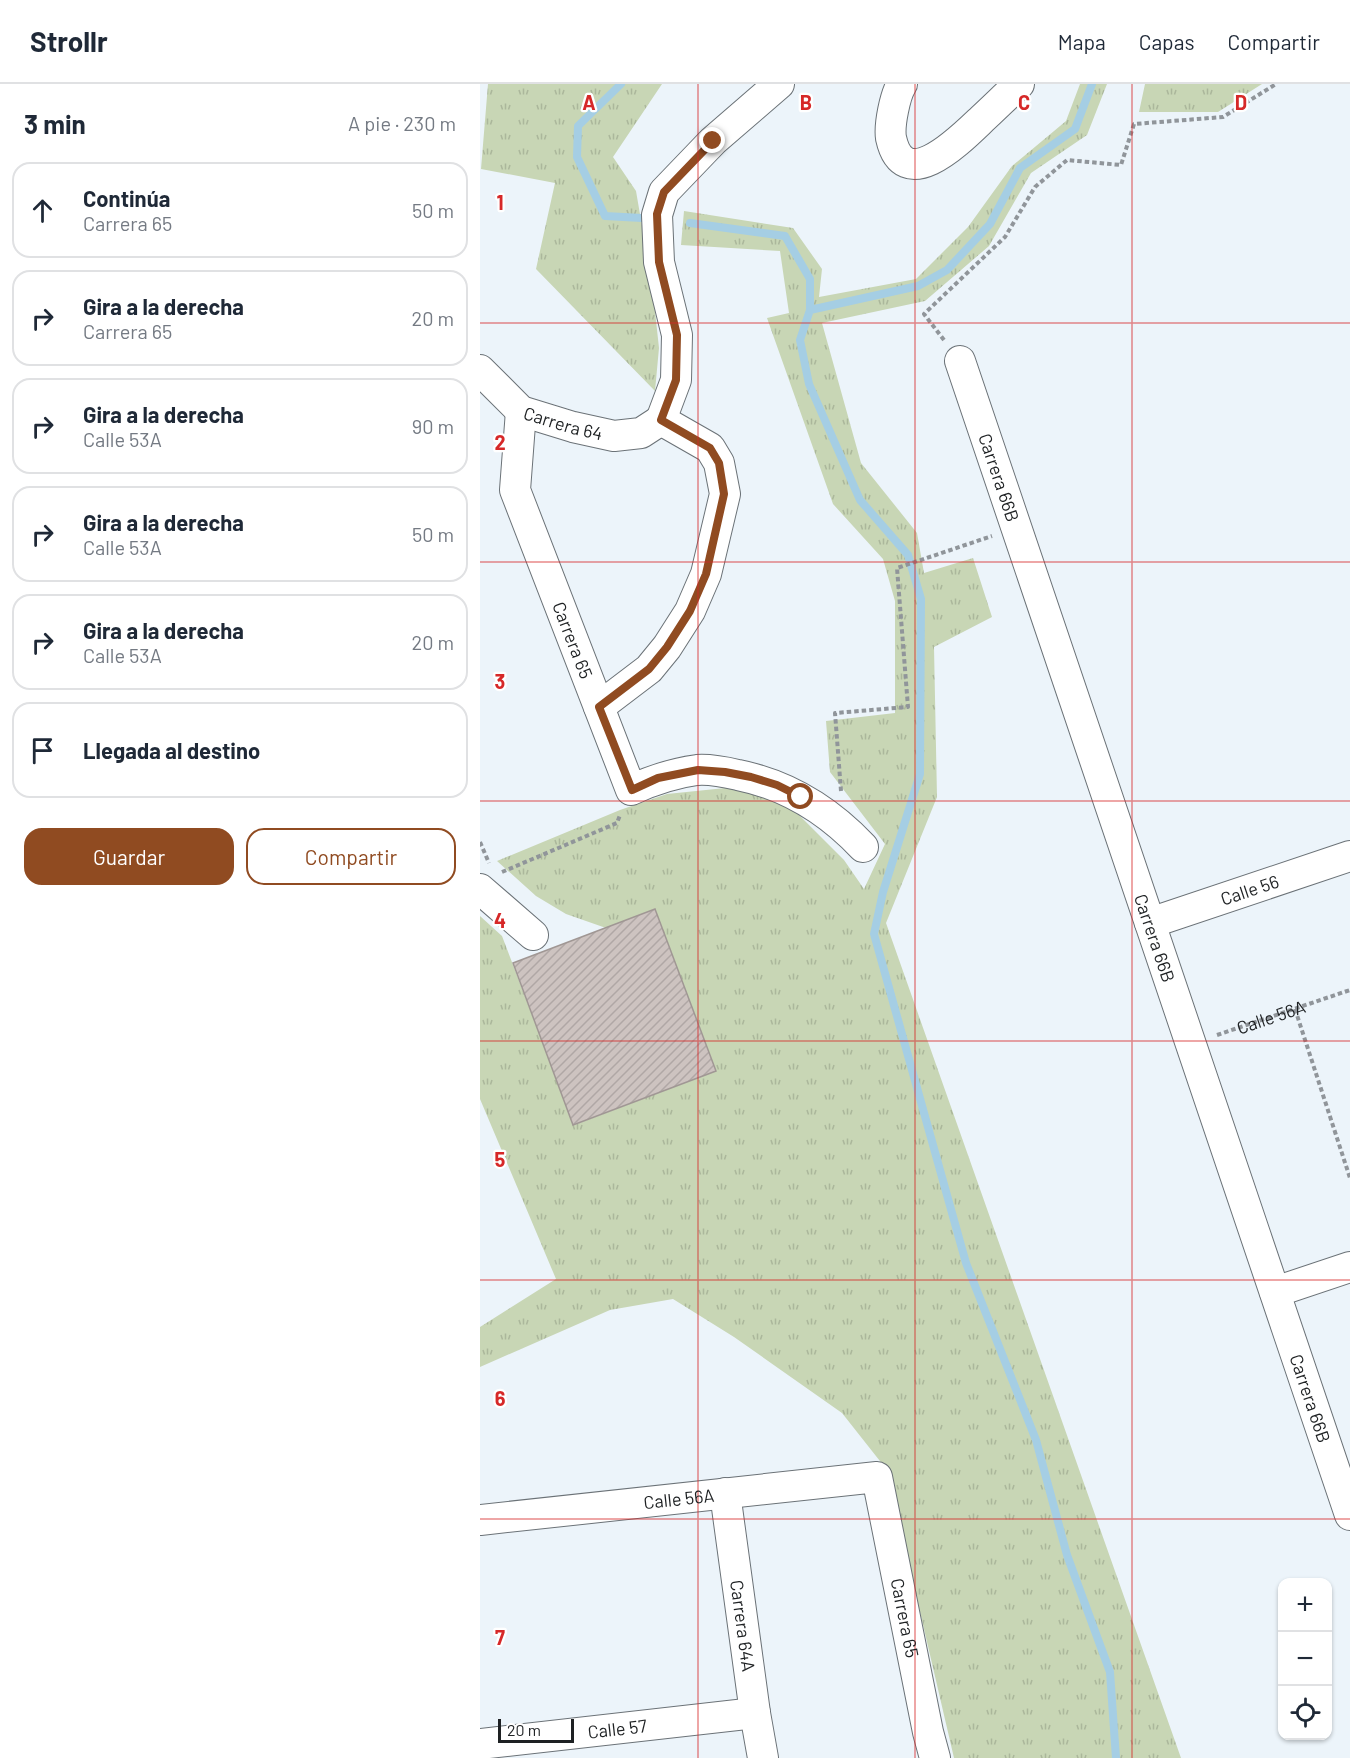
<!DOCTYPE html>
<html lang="es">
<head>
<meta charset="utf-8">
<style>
  body { margin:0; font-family:Barlow,sans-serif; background:#f6f6f7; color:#1f2937 }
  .controls { position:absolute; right:18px; bottom:18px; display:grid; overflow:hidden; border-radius:12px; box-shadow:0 2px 4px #0004 }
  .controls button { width:54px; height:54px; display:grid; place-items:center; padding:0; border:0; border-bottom:2px solid #e0e1e3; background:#fff; color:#1f2937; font:30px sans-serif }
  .scale { position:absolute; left:18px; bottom:15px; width:76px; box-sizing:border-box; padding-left:6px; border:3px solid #1e2123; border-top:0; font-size:16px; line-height:21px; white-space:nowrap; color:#1e2123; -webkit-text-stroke:4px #fff; paint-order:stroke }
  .stop { position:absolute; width:18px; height:18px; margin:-14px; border:4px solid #904b21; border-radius:50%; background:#fff }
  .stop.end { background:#904b21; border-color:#fff; box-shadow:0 2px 6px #0008 }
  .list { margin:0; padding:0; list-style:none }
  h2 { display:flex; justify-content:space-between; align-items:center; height:78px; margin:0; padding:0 24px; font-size:26px }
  h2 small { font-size:20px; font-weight:400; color:#747a83 }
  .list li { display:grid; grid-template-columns:39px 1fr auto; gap:18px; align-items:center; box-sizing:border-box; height:96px; margin:0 12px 12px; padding:0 12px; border:2px solid #e0e1e3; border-radius:18px }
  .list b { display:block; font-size:22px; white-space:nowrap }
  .list p { margin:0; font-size:20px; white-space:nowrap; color:#747a83 }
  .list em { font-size:20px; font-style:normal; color:#747a83 }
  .actions { display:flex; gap:12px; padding:18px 24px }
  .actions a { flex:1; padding:14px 0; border:2px solid #904b21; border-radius:18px; text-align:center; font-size:21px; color:#904b21 }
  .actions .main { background:#904b21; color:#fff }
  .icon { flex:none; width:33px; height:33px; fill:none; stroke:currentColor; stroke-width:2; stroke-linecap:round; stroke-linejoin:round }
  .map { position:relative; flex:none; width:870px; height:1674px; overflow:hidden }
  header { display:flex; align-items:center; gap:36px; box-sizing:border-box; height:84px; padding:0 30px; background:#fff; border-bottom:2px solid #e0e1e3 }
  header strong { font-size:28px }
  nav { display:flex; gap:33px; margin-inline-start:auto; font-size:21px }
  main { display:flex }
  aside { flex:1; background:#fff }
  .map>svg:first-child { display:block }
  .grass { fill:url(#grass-tufts) }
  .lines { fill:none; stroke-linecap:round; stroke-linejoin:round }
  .stream { stroke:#a5cee4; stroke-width:8 }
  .building { fill:url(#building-hatch); stroke:#a09794; stroke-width:1.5 }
  .minor-casing { stroke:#6b7277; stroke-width:32 }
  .path { stroke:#90959a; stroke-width:4; stroke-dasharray:4.5 3; stroke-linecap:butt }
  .minor { stroke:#fff; stroke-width:30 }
  .route { stroke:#904b21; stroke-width:8 }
  .grid { fill:none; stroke:#d62828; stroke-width:1.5; stroke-opacity:0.55 }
  .labels { text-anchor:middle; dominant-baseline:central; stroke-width:4.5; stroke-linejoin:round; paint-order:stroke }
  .street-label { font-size:18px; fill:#1e2123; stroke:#fff }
  .grid-label { font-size:20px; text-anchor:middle; font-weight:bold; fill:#d62828; stroke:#fff; stroke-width:4.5; stroke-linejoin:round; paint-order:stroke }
</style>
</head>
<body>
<header>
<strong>Strollr</strong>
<nav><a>Mapa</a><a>Capas</a><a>Compartir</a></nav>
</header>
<main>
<aside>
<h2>3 min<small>A pie · 230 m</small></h2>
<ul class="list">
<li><svg class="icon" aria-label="ahead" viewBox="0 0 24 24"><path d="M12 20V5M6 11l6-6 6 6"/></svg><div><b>Continúa</b><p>Carrera 65</p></div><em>50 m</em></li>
<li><svg class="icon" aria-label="right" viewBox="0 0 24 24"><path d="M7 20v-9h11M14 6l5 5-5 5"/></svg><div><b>Gira a la derecha</b><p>Carrera 65</p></div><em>20 m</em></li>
<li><svg class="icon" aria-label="right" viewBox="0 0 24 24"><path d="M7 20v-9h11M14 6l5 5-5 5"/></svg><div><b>Gira a la derecha</b><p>Calle 53A</p></div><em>90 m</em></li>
<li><svg class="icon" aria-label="right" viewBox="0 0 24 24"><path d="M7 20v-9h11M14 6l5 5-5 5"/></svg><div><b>Gira a la derecha</b><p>Calle 53A</p></div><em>50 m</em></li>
<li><svg class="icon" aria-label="right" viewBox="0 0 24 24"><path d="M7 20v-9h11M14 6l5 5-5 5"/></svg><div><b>Gira a la derecha</b><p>Calle 53A</p></div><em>20 m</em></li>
<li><svg class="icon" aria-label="arrive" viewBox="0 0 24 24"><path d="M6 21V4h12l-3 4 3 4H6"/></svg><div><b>Llegada al destino</b></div></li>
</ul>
<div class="actions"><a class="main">Guardar</a><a>Compartir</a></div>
</aside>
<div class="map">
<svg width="870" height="1674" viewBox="0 0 870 1674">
  <defs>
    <pattern id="grass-tufts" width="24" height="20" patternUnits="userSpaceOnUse" patternTransform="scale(1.5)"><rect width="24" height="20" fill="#c8d6b5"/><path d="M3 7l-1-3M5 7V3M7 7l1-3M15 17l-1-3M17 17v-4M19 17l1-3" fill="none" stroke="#abb79b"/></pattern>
    <pattern id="building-hatch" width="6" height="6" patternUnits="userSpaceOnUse" patternTransform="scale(1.5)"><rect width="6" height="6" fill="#cdc3c0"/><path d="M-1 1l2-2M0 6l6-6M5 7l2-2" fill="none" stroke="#b0a7a5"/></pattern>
  </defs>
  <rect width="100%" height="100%" fill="#ecf4fa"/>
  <path class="grass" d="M8,0H182L133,73L156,107L172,200L179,264L175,307L56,185L75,99L1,85Z
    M600,0H627L607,51L551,89L509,162L445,217L342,239L381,379L437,449L444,489L493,474L512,533L454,563L457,713L406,839L701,1674H474L407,1386L362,1329L254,1253L193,1215L130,1226L0,1283V1243L76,1195L0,1015V832L22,852L94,1041L236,987L175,825L126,844L86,830L56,812L17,777L140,726L187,710L255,703L306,718L364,776L384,805L405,760L350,688L346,637L415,629V517L403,475L353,420L287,234L309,229L300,167L201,161L204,127L313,144L342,185L339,213L436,195L488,143L532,82L586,37Z
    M665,0H782L738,28H659Z"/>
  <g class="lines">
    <path class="stream" d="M141,0L98,42L97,73L125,132L162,134
      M210,139L305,152L330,195V226L320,256L329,300L380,416L428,471L441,515L440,690L403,808L394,850L486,1179L556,1356L587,1471L630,1588L636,1674
      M330,226L438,202L467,186L510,140L540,84L595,45L612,0"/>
  </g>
  <path class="building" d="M175,825L236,987L93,1041L33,879Z"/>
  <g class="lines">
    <g class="minor-casing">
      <g id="minor">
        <path d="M422,0C415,11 409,41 411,54C424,113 480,56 502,35C514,24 526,12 539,0"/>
        <path id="s2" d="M480,277L870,1431"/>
        <path id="s3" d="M0,286L41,327L93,343L134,352L161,349L181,336"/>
        <path id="s4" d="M41,327L35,406L151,706C173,696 194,689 217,686C230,685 245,688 258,691C308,701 348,726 383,763"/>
        <path d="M181,336L196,296L197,251L179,178L177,131L184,108L233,57L299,0"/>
        <path d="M119,623L169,585L187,563L210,527L226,490L245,410L239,379L230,364L181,336"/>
        <path d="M0,805L53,851"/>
        <path id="s5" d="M670,839L870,772"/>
        <path d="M795,1208L870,1183"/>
        <path id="s6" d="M245,1409L275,1629L283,1674"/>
        <path id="s7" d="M0,1436L397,1393L448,1648L455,1674"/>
        <path id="s8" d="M0,1660L275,1629"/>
      </g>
    </g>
    <g class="path">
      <path d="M464,256L444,230L525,153L555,103L587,76L641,81L654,40L743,33L796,0"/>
      <path d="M361,707L355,629L428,623L417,484L512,452"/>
      <path d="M0,758L9,779"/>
      <path d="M22,788L137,739L140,731"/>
      <path d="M815,925L870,1094"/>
      <path id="s1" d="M737,951L870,906"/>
    </g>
    <use href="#minor" class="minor"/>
  </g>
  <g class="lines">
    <path class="route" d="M233,57L184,108L177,130L179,178L197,251L196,296L181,336L230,364L239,379L244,410L226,490L210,527L187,563L169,585L119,623L152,706L178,694L218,686L245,688L271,693L297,701L321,713"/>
  </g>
  <path class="grid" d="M218,0V1674M435,0V1674M652,0V1674M0,239H870M0,478H870M0,717H870M0,957H870M0,1196H870M0,1435H870"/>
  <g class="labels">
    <g class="street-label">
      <text stroke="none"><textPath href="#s3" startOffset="102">Carrera 64</textPath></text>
      <text stroke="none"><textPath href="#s2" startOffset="123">Carrera 66B</textPath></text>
      <text stroke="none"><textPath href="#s4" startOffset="240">Carrera 65</textPath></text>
      <text stroke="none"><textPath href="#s5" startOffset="105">Calle 56</textPath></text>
      <text stroke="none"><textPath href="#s2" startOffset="609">Carrera 66B</textPath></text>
      <text stroke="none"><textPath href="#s1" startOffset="57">Calle 56A</textPath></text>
      <text stroke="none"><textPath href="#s2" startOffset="1095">Carrera 66B</textPath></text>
      <text stroke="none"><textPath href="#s7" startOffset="200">Calle 56A</textPath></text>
      <text stroke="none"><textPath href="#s7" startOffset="543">Carrera 65</textPath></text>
      <text stroke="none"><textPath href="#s6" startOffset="134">Carrera 64A</textPath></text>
      <text stroke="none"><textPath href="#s8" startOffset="138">Calle 57</textPath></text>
    </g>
  </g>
  <g class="grid-label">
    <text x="109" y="26">A</text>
    <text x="326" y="26">B</text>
    <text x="544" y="26">C</text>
    <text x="761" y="26">D</text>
    <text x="20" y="126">1</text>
    <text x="20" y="366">2</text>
    <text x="20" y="605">3</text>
    <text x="20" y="844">4</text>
    <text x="20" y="1083">5</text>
    <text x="20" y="1322">6</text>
    <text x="20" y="1561">7</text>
  </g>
</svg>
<div class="controls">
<button>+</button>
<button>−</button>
<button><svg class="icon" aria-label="locate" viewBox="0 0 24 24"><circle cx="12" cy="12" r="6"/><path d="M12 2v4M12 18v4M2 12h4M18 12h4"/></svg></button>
</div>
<div class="scale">20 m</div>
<div class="stop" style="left:321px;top:713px"></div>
<div class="stop end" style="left:233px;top:57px"></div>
</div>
</main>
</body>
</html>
